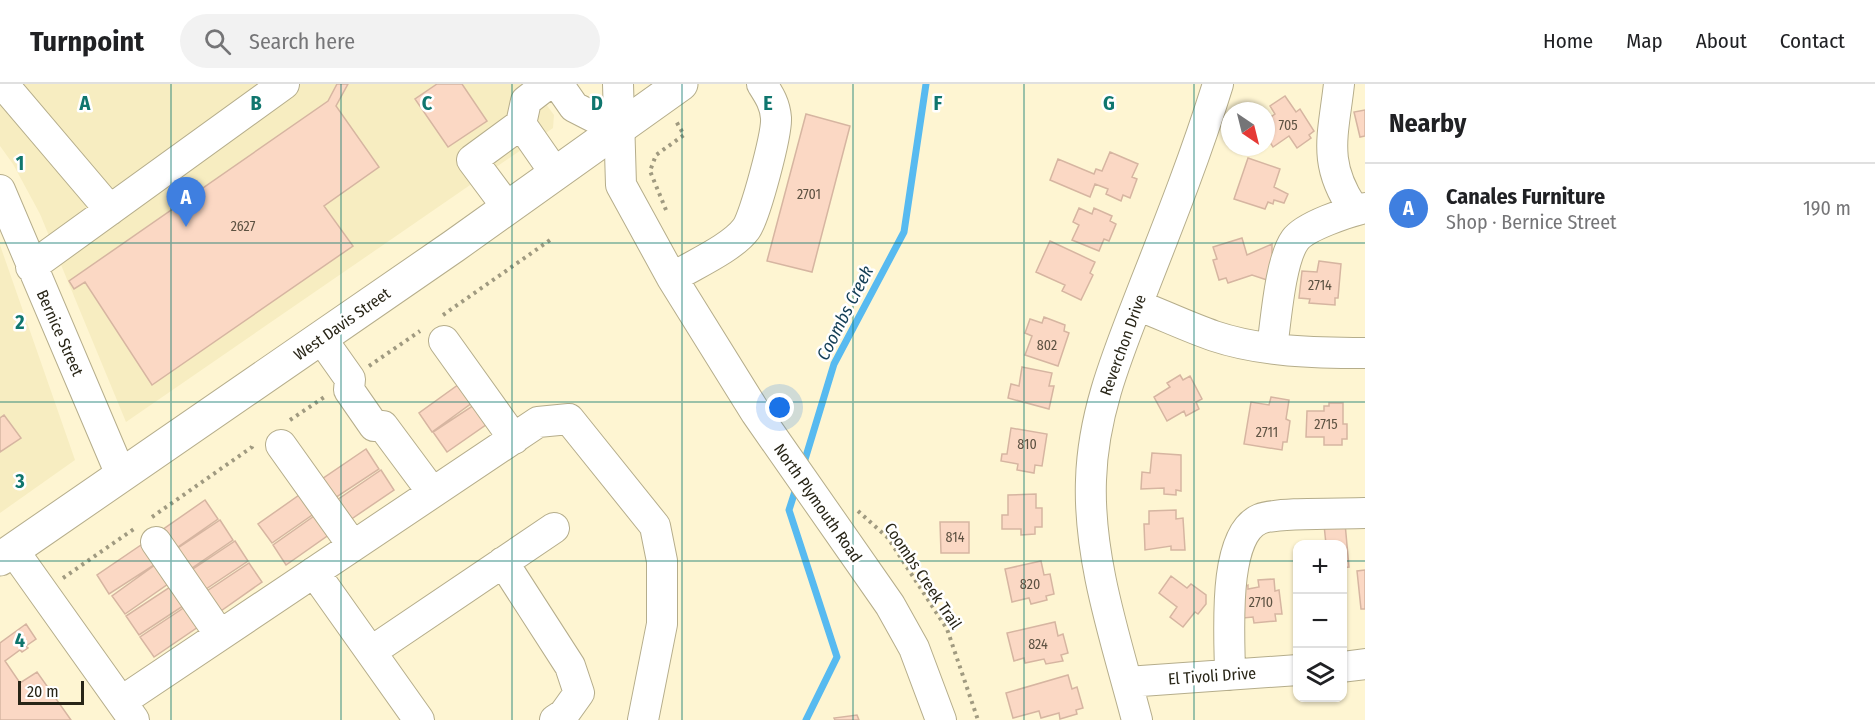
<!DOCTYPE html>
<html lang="en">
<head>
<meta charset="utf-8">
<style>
  body { margin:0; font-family:"Fira Sans Condensed",sans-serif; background:#f2f2f2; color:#202124 }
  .controls { position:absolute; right:18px; bottom:18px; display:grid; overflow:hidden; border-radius:12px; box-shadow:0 2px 4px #0004 }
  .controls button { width:54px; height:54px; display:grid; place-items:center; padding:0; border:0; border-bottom:2px solid #e0e0e0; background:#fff; color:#202124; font:30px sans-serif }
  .compass { position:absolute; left:1221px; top:18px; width:54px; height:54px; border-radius:50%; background:#fff; box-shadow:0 2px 4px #0004; rotate:145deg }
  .scale { position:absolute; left:18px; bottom:15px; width:66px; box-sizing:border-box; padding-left:6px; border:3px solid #282517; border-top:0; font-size:16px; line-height:21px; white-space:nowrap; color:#282517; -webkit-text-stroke:4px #fff; paint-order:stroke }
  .you { position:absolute; left:780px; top:324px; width:21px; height:21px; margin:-15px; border:4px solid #fff; border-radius:50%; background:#1a73e8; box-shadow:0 0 0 9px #1a73e833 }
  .badge { display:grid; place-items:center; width:39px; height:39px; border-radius:50%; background:#6d30a6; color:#fff; font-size:20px; font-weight:700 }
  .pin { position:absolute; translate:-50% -50px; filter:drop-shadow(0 2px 3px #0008) }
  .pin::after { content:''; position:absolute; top:32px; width:21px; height:18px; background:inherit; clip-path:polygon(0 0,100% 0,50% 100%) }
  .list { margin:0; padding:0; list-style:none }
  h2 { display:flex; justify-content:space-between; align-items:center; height:78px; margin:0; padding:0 24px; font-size:26px }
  h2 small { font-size:20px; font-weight:400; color:#757577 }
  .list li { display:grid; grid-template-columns:39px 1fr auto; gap:18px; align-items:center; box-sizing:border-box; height:90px; padding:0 24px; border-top:2px solid #e0e0e0 }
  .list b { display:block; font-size:22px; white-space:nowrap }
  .list p { margin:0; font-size:20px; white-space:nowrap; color:#757577 }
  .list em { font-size:20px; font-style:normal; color:#757577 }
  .icon { flex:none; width:33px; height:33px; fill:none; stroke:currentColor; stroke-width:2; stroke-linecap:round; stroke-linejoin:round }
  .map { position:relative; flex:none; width:1365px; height:636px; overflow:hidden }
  header { display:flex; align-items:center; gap:36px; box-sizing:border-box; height:84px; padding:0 30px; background:#fff; border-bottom:2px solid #e0e0e0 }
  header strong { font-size:28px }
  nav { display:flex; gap:33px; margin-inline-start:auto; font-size:21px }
  .search { width:420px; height:54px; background:#f2f2f2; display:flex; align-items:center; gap:15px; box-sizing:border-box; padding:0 21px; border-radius:33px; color:#757577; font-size:22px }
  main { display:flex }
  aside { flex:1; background:#fff }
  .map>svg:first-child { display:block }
  .built { fill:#f7edc1 }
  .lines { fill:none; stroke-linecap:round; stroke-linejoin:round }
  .stream { stroke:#57baf0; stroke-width:7 }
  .building { fill:#fbd8c4; stroke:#d6b5a1; stroke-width:1.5 }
  .minor-casing { stroke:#b5ad8b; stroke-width:32 }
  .major-casing { stroke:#b5ad8b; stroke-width:35 }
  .path { stroke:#a09a80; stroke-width:4; stroke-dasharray:3 4.5; stroke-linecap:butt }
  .minor { stroke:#fff; stroke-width:30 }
  .major { stroke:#fff; stroke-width:33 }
  .grid { fill:none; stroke:#0f766e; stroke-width:1.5; stroke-opacity:0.55 }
  .labels { text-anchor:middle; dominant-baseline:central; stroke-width:5; stroke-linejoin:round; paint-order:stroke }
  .number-label { font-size:14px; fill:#5d5242 }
  .street-label { font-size:16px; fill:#282517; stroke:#fff }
  .water-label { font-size:18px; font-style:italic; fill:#143e55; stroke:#fff }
  .grid-label { font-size:20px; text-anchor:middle; font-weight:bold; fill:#0f766e; stroke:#fff; stroke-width:5; stroke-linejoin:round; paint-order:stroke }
</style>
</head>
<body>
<header>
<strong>Turnpoint</strong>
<div class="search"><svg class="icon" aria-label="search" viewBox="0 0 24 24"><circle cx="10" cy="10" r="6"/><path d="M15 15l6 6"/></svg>Search here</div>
<nav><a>Home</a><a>Map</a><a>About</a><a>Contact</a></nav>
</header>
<main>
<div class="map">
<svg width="1365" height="636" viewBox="0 0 1365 636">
  <rect width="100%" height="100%" fill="#fef5d2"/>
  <path class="built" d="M0,0H531L554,31L553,44L126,338L40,130L13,80L0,62Z
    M0,161L75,376L0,429Z"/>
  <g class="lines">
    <path class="stream" d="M803,382L834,280L904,148L926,0
      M797,401L789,426L837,573L806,636"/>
  </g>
  <path class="building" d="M337,0H348L336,22L379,83L324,122L353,162L152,301L85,198L74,205L69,197L328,17Z
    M437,0H462L487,37L448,63L415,15Z
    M1285,12L1296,28L1300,25L1314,47L1309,51L1311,54L1297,64L1289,52L1273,63L1266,52V36L1275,30L1270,22Z
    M1365,26V52L1360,53L1354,28Z
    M806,30L850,42L812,188L767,177Z
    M1110,68L1138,80L1132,93L1137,95L1130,114L1123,111L1121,117L1106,110L1108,105L1095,100L1090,113L1050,96L1058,75L1094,90L1096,85L1102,87Z
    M1248,74L1280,85L1274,103L1288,110L1284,119L1274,116L1273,120L1268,118L1265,125L1234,115Z
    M1079,124L1092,130L1094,124L1112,132L1110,137L1116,140L1109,157L1104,155L1099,167L1072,156L1079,141L1073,138Z
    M1242,154L1247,171L1272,160V169L1276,171L1270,197L1252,191L1228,199L1226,194L1219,196L1213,176L1217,175L1213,163Z
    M1050,157L1095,178L1090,189L1093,191L1081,216L1062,207L1065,201L1036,188Z
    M1319,177L1341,180L1338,214H1335V221L1309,219L1310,215L1299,214L1302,187L1317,188Z
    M1044,233L1065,241L1064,247L1069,249L1058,282L1025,271L1032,252L1025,249L1030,235L1042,239Z
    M1022,283L1052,289L1049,302H1054L1049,325L1008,314L1011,300L1019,302Z
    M1180,291L1183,296L1190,292L1202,315L1196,318L1199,325L1186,332L1184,327L1167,337L1154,313L1170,303L1167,299Z
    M462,298L476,316L432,348L419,329Z
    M1271,313L1289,316L1286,335L1290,337L1287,358H1283L1282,366L1244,360L1251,318L1269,321Z
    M477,319L490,338L447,368L433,348Z
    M1329,319H1343V340H1347V355H1342V361H1324V353H1306L1307,327H1324V322H1329Z
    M4,331L21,354L0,368V334Z
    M1011,344L1047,350L1042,382L1035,381L1034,389L1017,386L1018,380L1001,377L1002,370H1007Z
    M366,365L379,385L335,414L322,395Z
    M1152,369L1181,371V407L1176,406V411L1164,410V404L1141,405L1142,388L1150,389Z
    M381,386L394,406L350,436L337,416Z
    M302,409L315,429L272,459L258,440Z
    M1036,410V424H1042V443H1035V450L1021,451V445H1002V431H1008V411Z
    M205,416L218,435L175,465L162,446Z
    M1176,426V435L1183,434L1185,466H1171V462L1145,466L1144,440H1149V427Z
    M317,430L330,450L286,481L273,461Z
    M220,436L233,456L189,486L175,466Z
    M940,438H969V469H941Z
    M1345,439L1349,483L1342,484V460H1326L1324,441Z
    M235,457L248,477L203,507L190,487Z
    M141,461L154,481L109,510L97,491Z
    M1041,477L1044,491L1050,490L1054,510L1046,512L1047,516L1031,520L1029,514L1012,518L1005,485Z
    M249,479L262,498L218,529L204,509Z
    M155,481L168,500L125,530L112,512Z
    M1365,486V525H1361L1357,487Z
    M1171,492L1187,504L1191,500L1206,511V520L1198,530L1195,528L1183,543L1170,533L1177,523L1159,509Z
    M1274,495L1275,507L1279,506L1282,530H1275L1276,537L1254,539L1253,533L1243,534L1240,504L1248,501V505L1259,503L1258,496Z
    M170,503L183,522L139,551L126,532Z
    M185,523L198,543L154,573L140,553Z
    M1055,538L1058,552L1063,550L1068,569L1061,571L1063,577L1046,580L1044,575L1025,579L1024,574L1014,577L1007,549Z
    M26,540L36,555L26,562L28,564L22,568L20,566L5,577L20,599L37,588L71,636H0V559Z
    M1068,591L1072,605L1077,603L1083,624L1076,626L1077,630L1060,635L1059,629L1041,634L1039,627L1013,634L1006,609Z
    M857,631L859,636H835L834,634Z"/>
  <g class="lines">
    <g class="minor-casing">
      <path id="minor" d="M3,0L110,126
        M548,0L526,17L521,40L555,89
        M558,0L574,23L617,45
        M618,0L621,101L672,194L756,329L890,521L914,564L941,636
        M1339,0C1333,53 1322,79 1354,126
        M0,106L121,391
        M507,123L472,76L521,40
        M31,183L284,0
        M672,194C693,181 732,164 746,145C755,133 777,50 776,34C775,20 769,11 762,0
        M1137,221C1163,231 1188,243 1214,252C1262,268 1315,269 1365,269
        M321,254L350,295L349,306L374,342H383L432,408
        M444,257L514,355
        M1272,264C1276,237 1280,177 1295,156C1305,142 1348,128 1365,124
        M281,361L353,462
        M156,458L220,551
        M13,466L134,636
        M503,478L570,582L579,609L564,630L555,636
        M314,488L419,636
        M372,567L554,444
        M1342,583L1365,580
        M1230,591C1230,556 1221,451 1260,435C1277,428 1343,430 1365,429
        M1127,598L1298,586
        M122,617L538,338L569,335L655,442L662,477V540L643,636
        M1137,636C1117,559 1088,476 1091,396C1093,326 1120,265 1145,200C1171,134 1197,68 1218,0"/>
    </g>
    <g class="major-casing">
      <path id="major" d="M0,475L454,162L681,0"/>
    </g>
    <path class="path" d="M666,126L650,87L656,71L684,51L676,37
      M443,231L553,154
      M369,282L420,247
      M290,336L326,312
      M858,427L888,454L947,545L978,636
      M152,433L252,363L254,358
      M63,494L134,445"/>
    <use href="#minor" class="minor"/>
    <use href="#major" class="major"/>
  </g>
  <path class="grid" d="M171,0V636M341,0V636M512,0V636M682,0V636M853,0V636M1024,0V636M1194,0V636M0,159H1365M0,318H1365M0,477H1298M1342,477H1365"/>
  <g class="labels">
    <g class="number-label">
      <text x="1288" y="41">705</text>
      <text x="809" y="110">2701</text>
      <text x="243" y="142">2627</text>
      <text x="1320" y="201">2714</text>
      <text x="1047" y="261">802</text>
      <text x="1326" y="340">2715</text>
      <text x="1267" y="348">2711</text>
      <text x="1027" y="360">810</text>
      <text x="955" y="453">814</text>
      <text x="1030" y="500">820</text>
      <text x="1261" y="518">2710</text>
      <text x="1038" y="560">824</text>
    </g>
    <g class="street-label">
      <text transform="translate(342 240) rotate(-35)">West Davis Street</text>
      <text transform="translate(60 249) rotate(66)">Bernice Street</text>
      <text transform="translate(1123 261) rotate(-70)">Reverchon Drive</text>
      <text transform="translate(818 419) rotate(55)">North Plymouth Road</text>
      <text transform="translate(923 492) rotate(56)">Coombs Creek Trail</text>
      <text transform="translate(1212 592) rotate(-4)">El Tivoli Drive</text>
    </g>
    <g class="water-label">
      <text transform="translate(845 229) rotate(-63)">Coombs Creek</text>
    </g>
  </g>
  <g class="grid-label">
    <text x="85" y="26">A</text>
    <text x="256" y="26">B</text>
    <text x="427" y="26">C</text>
    <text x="597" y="26">D</text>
    <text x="768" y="26">E</text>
    <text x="938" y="26">F</text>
    <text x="1109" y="26">G</text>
    <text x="20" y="86">1</text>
    <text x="20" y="245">2</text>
    <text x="20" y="404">3</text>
    <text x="20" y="563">4</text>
  </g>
</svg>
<div class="controls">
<button>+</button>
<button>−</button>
<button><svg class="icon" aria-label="layers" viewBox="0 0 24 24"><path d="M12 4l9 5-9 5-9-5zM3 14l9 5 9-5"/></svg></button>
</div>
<svg class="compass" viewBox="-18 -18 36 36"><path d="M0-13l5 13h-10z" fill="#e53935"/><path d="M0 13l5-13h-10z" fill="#757577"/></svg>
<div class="scale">20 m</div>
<div class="you"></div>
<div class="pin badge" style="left:186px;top:143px;background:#3f7fe0">A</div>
</div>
<aside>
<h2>Nearby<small></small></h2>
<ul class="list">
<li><span class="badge" style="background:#3f7fe0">A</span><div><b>Canales Furniture</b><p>Shop · Bernice Street</p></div><em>190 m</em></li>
</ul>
</aside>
</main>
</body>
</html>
